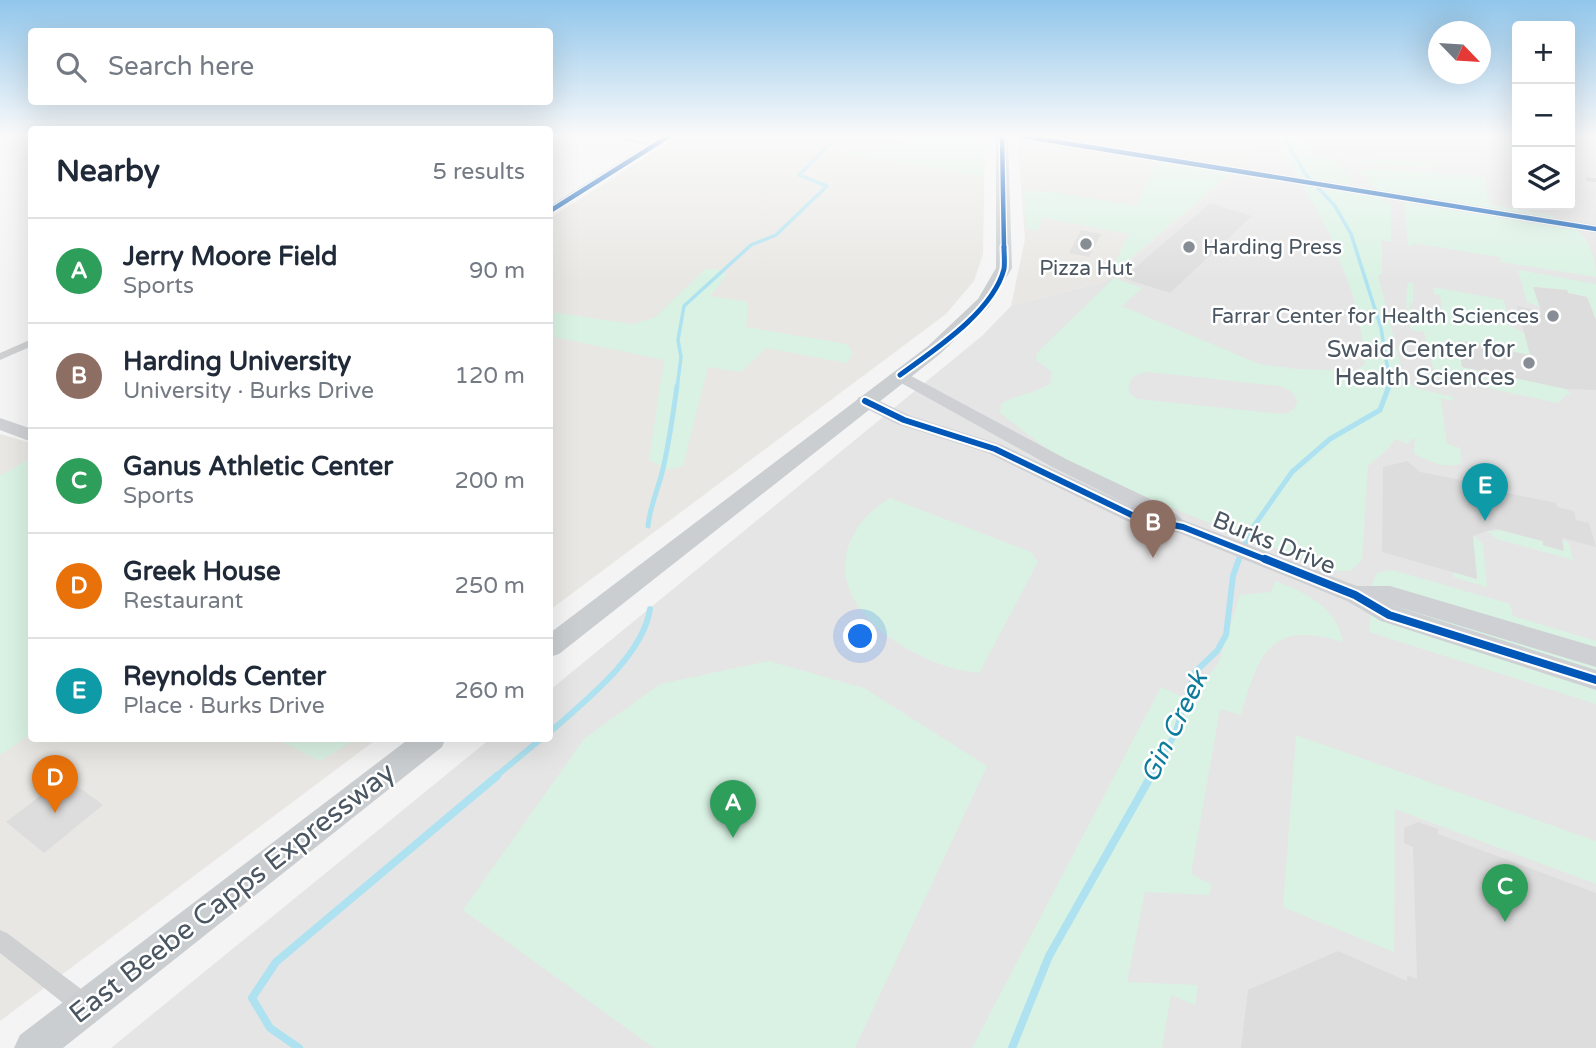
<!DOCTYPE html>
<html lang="en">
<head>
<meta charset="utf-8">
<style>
  body { margin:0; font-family:"Varela Round",sans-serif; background:#f6f6f7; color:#1f2937 }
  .controls { position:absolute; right:21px; top:21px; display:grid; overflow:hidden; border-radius:7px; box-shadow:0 7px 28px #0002 }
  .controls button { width:63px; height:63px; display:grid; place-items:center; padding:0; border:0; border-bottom:2px solid #e0e1e3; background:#fff; color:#1f2937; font:35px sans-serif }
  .compass { position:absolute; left:1428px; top:21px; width:63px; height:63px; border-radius:50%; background:#fff; box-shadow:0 7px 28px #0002; rotate:115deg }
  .you { position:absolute; left:861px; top:637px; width:24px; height:24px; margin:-18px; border:5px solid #fff; border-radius:50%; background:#1a73e8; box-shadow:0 0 0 10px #1a73e833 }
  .badge { display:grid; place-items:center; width:46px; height:46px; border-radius:50%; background:#111827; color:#fff; font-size:23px; font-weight:700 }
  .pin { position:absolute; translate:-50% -58px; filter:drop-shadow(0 2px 4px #0008) }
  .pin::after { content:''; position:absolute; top:37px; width:24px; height:21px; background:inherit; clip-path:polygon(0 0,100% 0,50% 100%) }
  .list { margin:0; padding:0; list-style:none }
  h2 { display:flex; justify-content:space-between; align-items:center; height:91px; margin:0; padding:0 28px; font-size:30px }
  h2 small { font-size:23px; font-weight:400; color:#747a83 }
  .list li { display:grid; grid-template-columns:46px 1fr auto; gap:21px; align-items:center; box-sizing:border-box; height:105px; padding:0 28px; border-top:2px solid #e0e1e3 }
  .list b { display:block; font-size:26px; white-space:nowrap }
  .list p { margin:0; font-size:23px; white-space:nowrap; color:#747a83 }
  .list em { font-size:23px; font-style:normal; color:#747a83 }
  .icon { flex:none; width:38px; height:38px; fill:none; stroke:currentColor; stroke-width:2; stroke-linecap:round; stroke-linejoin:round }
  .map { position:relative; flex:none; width:1596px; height:1048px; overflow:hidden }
  .search { position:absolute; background:#fff; box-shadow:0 7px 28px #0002; left:28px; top:28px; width:525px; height:77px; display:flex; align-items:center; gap:18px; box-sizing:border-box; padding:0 24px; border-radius:7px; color:#747a83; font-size:26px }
  .panel { position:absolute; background:#fff; box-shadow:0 7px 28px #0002; left:28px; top:126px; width:525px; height:616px; border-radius:7px }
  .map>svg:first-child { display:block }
  .commercial { fill:#e8e7e3 }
  .education { fill:#e6e5e6 }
  .green { fill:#d9f2e3; fill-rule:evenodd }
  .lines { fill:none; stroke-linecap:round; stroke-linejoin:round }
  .stream-far3 { stroke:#aee2f0; stroke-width:3.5 }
  .stream-far2 { stroke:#aee2f0; stroke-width:5 }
  .stream-far1 { stroke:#aee2f0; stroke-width:6 }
  .stream { stroke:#aee2f0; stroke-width:8 }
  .building { fill:#ddddde }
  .street { fill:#ced0d2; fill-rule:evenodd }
  .secondary { fill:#ced0d4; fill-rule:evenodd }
  .primary { fill:#caced1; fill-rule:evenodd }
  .cycleway-far3-casing { stroke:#fff; stroke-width:7 }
  .cycleway-far2-casing { stroke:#fff; stroke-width:9 }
  .cycleway-far1-casing { stroke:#fff; stroke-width:10 }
  .cycleway-casing { stroke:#fff; stroke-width:12 }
  .cycleway-far3 { stroke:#0057b8; stroke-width:4.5 }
  .cycleway-far2 { stroke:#0057b8; stroke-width:5 }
  .cycleway-far1 { stroke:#0057b8; stroke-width:6 }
  .cycleway { stroke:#0057b8; stroke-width:8 }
  .poi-dot { fill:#868d94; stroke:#fff; stroke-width:2.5 }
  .labels { text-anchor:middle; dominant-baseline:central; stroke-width:5; stroke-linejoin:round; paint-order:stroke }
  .far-poi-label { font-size:21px; fill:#4a5661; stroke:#fff; text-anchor:start }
  .poi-label { font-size:24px; fill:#4a5661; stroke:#fff; text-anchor:end }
  .street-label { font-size:24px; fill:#4a5661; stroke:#fff }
  .water-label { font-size:26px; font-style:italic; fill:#0c7c9b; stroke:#fff }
  .near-street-label { font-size:28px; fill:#4a5661; stroke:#fff }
</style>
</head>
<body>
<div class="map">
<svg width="1596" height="1048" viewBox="0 0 1596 1048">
  <rect width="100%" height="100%" fill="#f4f4f4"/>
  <path class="commercial" d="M679,136H985L983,254L974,281L946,314L550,610V218Z
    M1017,136H1263L1246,164L1106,281L1011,306L1025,239Z
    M0,434L31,443L32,738L377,739L0,1021Z"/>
  <path class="education" d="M1263,136H1517V205H1570V136H1596V1048H111L490,739L550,738V690L983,335L1011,306L1106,281L1246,164Z"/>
  <path class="green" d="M900,136L983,138V176L836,152L838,149C859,152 883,156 900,141Z
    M1274,136H1299L1311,155L1333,156L1352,180L1351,184L1341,185L1380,197L1391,203V242L1382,240V273L1378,276L1404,378L1416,388L1453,397V401L1441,398L1447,444L1460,448L1462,463C1448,470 1426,461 1414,453L1415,439L1413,438L1408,444L1395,439L1389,448L1368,466L1362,560L1350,571H1333L1149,499L1059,458L1000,413L1001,404C1016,394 1034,394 1050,384L1052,372L1036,360L1037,353L1114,278L1142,288L1122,306L1259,364L1296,369L1355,371L1365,364L1362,336L1352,292L1328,230ZM1148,372L1280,386L1292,392L1297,400C1296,411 1291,412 1281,414L1138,399L1129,393C1127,378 1135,374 1148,372Z
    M1483,136H1512L1517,150V164Z
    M1347,158L1443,162L1446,165L1430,164L1435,168L1361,164Z
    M1158,160L1232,173L1108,277L1129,234L1043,218L1037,231L1026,228L1024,191L1052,192L1136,206Z
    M1367,169L1483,176L1491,205L1552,215L1554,220L1377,191L1359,172Z
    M1406,203L1575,229C1590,238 1596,261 1596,277L1501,262L1500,257L1413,243V246L1408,245L1404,205Z
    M706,269H717L727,275L710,296L748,302L746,327L847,344L853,353L847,363L766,348L741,372L708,367L683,466L668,470L649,460L664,360L550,336V312L632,324L654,318Z
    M1518,270L1596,284V320L1587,297L1568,293L1567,290L1534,287L1540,307L1527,302Z
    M1408,283H1413V303H1409V309L1443,316L1440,295L1434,294L1433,287L1504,300L1510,326L1524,333L1549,359L1459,341L1462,367L1566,389L1571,394L1566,395L1558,403L1422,374L1420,369L1434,371L1424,332L1411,330C1406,314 1405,299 1408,283Z
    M29,459L31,734L0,755V476Z
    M890,498L1031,552L1038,562L979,673C922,669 819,610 851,540C859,522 873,508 890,498Z
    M1498,529L1542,541L1543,545L1564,551L1562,540L1569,543L1573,560L1497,539L1487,531H1498Z
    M1474,536L1483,544L1487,587L1453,577V572L1477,579L1470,537Z
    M1392,570L1510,604L1513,616L1596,641V704L1369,632L1372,584L1377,573Z
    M1275,581C1306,593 1336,606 1343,642C1271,620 1259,651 1241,715L1220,709L1191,874L1211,884L1210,895L1145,892L1127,982L1198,985L1195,1005L1171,995L1162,1048H972L1161,687L1189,700L1218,664L1240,595L1271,592Z
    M769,661L864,688L987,766L855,1048H654L463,910L584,739L660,684Z
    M1296,735L1596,841V884L1395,809L1394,952L1283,907Z
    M276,739L356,738V739L320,761Z"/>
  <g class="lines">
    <path class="stream-far3" d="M1283,136L1306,175L1335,206L1351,234L1381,328L1390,383L1388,388
      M677,388L681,357L678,340L684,306L751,245L776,235L827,186L799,175L838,136"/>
    <path class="stream-far2" d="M648,526C650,507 657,491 662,473C669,444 673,415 677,386
      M1239,561L1249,533L1292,472L1330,439L1380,410L1389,386"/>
    <path class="stream-far1" d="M550,732C585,701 643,656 650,609
      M494,778L542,738
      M1150,778L1175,734L1195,672L1217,651L1226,635L1233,576L1239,559"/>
    <path class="stream" d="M299,1048L270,1028L252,998L276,962L497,776
      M1012,1048L1049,956L1151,776"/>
  </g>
  <path class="building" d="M1210,203L1252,216L1170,293L1123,278Z
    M1081,230L1101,234L1089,257L1069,253Z
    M1533,287L1567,290L1568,293L1587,297L1596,320V390L1566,389L1462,367L1458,340L1530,355L1517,306L1541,311Z
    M1407,461L1420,472L1473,482V486L1556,503L1557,507L1574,511L1576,520L1589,523L1596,547L1562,538L1564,551L1543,545V541L1496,529L1487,531L1473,536L1477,579L1382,552L1383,467Z
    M65,777L103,805L44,853L6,822Z
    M1418,822L1438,829V834L1596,893V1048H1241L1248,990L1338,951L1407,981V975L1417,979L1413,847L1404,843V828Z"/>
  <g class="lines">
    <path class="street" d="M605,136H622L658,145L654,147Z
      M1586,177L1596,178V182L1586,181Z
      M32,339V346L0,360V353Z
      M0,930L7,933L93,998L96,1006L93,1014L85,1017L77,1014L0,953Z"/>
    <path class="secondary" d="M661,136H674L550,215V206Z
      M1016,136H1044L1596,225V233L1021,139Z
      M900,370L1068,460L1167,507L1183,520L1357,586H1390L1596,647V667L1388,604L1596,670V690L1381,621L1347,601L1179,533L1131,523L988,453L897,424L859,405L856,401L859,397H871L911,416L1002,445L1135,508L1054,468L894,379L891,375Z
      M0,418L32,429V442L0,430Z"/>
    <path class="primary" d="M996,136H1008L1012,268L989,307L940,354L559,654L550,657V633L928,346L978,299L996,268Z
      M410,738H446L442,747L63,1048H14L20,1035Z"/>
    <g class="cycleway-far3-casing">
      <path id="cycleway-far3" d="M1002,136L1004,248
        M1021,136L1596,229
        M550,211L669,136"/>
    </g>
    <g class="cycleway-far2-casing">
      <path id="cycleway-far2" d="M900,375C934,350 993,312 1004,269C1005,262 1004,254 1004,247"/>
    </g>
    <g class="cycleway-far1-casing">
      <path id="cycleway-far1" d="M865,401L904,420L995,449L1138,518L1183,527L1269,561"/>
    </g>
    <g class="cycleway-casing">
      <path id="cycleway" d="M1265,559L1355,595L1389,615L1596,680"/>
    </g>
    <use href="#cycleway-far3" class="cycleway-far3"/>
    <use href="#cycleway-far2" class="cycleway-far2"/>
    <use href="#cycleway-far1" class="cycleway-far1"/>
    <use href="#cycleway" class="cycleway"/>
  </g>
  <linearGradient id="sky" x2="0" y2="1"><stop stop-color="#91c6eb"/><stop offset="0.48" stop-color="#fafafa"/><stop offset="1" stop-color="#fafafa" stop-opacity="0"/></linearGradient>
  <rect width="1596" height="283" fill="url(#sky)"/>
  <g class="poi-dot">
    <circle cx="1086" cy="244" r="7"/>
    <circle cx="1189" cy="247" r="7"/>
    <circle cx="1553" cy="316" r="7"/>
    <circle cx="1529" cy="363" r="7"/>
  </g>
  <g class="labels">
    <g class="far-poi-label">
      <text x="1203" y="247">Harding Press</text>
      <text x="1086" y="268" text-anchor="middle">Pizza Hut</text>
      <text x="1539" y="316" text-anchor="end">Farrar Center for Health Sciences</text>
    </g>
    <g class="poi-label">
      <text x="1515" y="349">Swaid Center for<tspan x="1515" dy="28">Health Sciences</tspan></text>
    </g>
    <g class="street-label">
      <text transform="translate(1274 543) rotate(22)">Burks Drive</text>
    </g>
    <g class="water-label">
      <text transform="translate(1174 727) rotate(-64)">Gin Creek</text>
    </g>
    <g class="near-street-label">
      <text transform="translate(232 893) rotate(-38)">East Beebe Capps Expressway</text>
    </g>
  </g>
</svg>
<div class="controls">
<button>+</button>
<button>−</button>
<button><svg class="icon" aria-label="layers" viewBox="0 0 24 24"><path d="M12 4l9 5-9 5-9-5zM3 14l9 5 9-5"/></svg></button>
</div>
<svg class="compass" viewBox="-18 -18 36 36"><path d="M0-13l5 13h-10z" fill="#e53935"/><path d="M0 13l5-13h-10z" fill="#747a83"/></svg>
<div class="you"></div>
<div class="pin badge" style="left:733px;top:838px;background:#2e9e5b">A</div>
<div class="pin badge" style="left:1153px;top:558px;background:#8d6e63">B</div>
<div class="pin badge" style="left:1505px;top:922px;background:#2e9e5b">C</div>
<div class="pin badge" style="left:55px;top:813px;background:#e8710a">D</div>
<div class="pin badge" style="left:1485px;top:521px;background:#0f9aa8">E</div>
<div class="search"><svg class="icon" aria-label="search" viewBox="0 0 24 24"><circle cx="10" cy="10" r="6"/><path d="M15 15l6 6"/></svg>Search here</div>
<section class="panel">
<h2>Nearby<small>5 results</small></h2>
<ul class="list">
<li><span class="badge" style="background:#2e9e5b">A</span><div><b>Jerry Moore Field</b><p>Sports</p></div><em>90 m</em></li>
<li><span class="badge" style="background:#8d6e63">B</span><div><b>Harding University</b><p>University · Burks Drive</p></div><em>120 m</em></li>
<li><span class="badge" style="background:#2e9e5b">C</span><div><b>Ganus Athletic Center</b><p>Sports</p></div><em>200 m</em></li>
<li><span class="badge" style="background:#e8710a">D</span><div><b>Greek House</b><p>Restaurant</p></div><em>250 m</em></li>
<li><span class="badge" style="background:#0f9aa8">E</span><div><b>Reynolds Center</b><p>Place · Burks Drive</p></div><em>260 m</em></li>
</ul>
</section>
</div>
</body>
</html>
